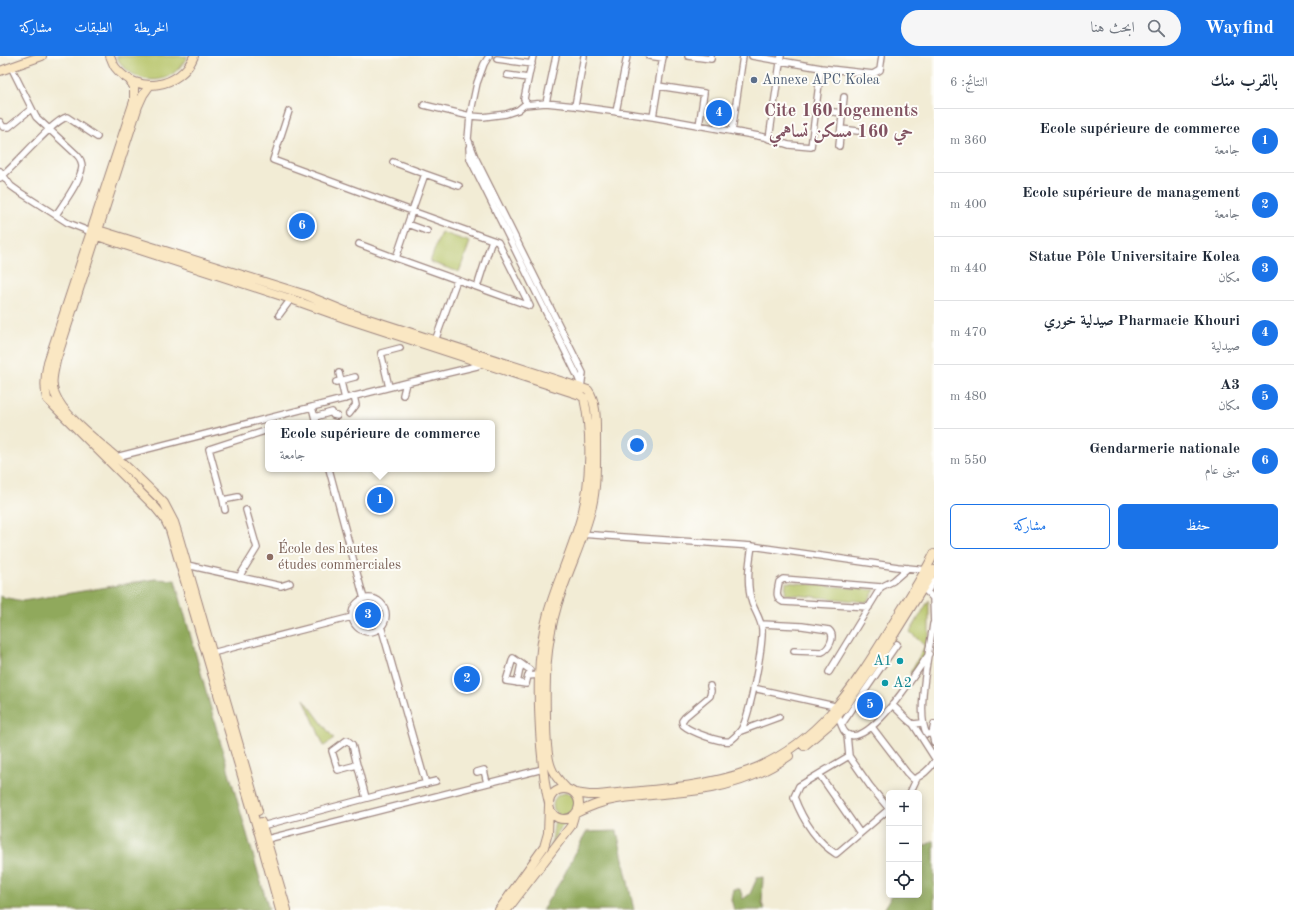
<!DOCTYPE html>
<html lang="ar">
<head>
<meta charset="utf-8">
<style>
  body { margin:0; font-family:"Old Standard TT",Amiri,serif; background:#f6f6f7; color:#1f2937; direction:rtl }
  .controls { position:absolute; right:12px; bottom:12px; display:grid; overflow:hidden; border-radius:6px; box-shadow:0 2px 10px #0003 }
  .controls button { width:36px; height:36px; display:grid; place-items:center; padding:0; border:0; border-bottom:1px solid #e0e1e3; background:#fff; color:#1f2937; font:20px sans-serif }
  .you { position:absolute; left:637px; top:389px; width:14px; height:14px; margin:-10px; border:3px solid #fff; border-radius:50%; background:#1a73e8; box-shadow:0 0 0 6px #1a73e833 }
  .badge { display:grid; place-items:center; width:26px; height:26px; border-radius:50%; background:#1a73e8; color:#fff; font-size:13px; font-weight:700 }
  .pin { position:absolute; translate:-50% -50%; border:2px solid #fff; box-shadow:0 1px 4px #0006 }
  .popup { position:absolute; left:265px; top:364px; width:230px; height:52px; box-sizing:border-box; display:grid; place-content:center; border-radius:6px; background:#fff; filter:drop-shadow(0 1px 3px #0005); font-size:13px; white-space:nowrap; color:#747a83 }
  .popup b { font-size:15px; color:#1f2937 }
  .popup::after { content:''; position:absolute; left:50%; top:100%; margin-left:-8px; border:8px solid transparent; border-top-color:#fff }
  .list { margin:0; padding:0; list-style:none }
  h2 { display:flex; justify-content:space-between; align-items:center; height:52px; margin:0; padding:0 16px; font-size:17px }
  h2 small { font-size:13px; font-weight:400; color:#747a83 }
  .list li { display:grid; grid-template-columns:26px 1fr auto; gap:12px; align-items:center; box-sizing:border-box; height:64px; padding:0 16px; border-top:1px solid #e0e1e3 }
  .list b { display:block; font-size:15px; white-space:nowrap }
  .list p { margin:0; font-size:13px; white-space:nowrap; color:#747a83 }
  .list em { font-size:13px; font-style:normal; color:#747a83 }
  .actions { display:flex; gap:8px; padding:12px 16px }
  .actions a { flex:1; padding:9px 0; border:1px solid #1a73e8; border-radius:6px; text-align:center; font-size:14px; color:#1a73e8 }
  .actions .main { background:#1a73e8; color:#fff }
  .icon { flex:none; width:22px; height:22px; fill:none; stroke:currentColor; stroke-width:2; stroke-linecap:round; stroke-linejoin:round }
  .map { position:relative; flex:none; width:934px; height:854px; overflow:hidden; direction:ltr }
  header { display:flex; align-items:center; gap:24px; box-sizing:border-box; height:56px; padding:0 20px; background:#1a73e8; color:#fff }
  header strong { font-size:19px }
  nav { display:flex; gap:22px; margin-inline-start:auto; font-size:14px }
  .search { width:280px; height:36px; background:#f6f6f7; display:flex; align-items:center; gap:10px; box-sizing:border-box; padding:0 14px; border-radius:22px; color:#747a83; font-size:15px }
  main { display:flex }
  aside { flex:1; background:#fff }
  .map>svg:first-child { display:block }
  .green { fill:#b5c366; stroke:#807148 }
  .forest { fill:#90a95b; stroke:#6d6443 }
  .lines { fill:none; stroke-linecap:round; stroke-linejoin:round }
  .street-casing { stroke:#9e8680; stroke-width:8 }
  .secondary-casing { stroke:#9e8680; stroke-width:10 }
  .street { stroke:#fff; stroke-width:5.5 }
  .secondary { stroke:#fae7c3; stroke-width:8 }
  .service-dot { fill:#5c6f8a; stroke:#fdfcf7; stroke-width:1.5 }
  .education-dot { fill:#8d6e63; stroke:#fdfcf7; stroke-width:1.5 }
  .culture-dot { fill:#0f9aa8; stroke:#fdfcf7; stroke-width:1.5 }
  .labels { text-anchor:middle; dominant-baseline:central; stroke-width:4; stroke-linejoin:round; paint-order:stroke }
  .service-label { font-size:14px; fill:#4e5e75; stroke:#fdfcf7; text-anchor:start }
  .education-label { font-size:14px; fill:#785e54; stroke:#fdfcf7; text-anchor:start }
  .culture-label { font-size:14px; fill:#0d838f; stroke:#fdfcf7; text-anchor:end }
  .district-label { font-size:18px; font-weight:bold; fill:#815261; stroke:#fdfcf7 }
</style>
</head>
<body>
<header>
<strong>Wayfind</strong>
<div class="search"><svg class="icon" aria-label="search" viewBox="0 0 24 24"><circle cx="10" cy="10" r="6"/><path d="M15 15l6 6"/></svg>ابحث هنا</div>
<nav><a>الخريطة</a><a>الطبقات</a><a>مشاركة</a></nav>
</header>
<main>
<aside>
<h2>بالقرب منك<small>النتائج: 6</small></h2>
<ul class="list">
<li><span class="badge">1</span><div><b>Ecole supérieure de commerce</b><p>جامعة</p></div><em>360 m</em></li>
<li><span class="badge">2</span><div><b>Ecole supérieure de management</b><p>جامعة</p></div><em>400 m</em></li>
<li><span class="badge">3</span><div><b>Statue Pôle Universitaire Kolea</b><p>مكان</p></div><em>440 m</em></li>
<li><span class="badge">4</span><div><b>Pharmacie Khouri صيدلية خوري</b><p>صيدلية</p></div><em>470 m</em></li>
<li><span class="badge">5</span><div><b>A3</b><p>مكان</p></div><em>480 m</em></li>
<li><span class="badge">6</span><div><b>Gendarmerie nationale</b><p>مبنى عام</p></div><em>550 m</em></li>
</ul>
<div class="actions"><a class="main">حفظ</a><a>مشاركة</a></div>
</aside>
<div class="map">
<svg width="934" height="854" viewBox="0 0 934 854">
  <rect width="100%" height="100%" fill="#fdfcf7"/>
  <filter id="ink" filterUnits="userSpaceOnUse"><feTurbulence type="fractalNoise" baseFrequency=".025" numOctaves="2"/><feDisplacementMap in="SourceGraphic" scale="8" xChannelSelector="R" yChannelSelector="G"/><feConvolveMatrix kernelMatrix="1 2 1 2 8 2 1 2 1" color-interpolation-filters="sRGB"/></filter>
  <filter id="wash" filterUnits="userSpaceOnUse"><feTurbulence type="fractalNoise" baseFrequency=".012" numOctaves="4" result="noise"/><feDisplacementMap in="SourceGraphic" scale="16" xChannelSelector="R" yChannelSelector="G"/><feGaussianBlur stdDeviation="0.9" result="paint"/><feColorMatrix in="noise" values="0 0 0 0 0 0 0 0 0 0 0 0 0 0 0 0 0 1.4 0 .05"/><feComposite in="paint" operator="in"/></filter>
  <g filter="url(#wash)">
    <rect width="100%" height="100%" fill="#f2ecd5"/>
    <path class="green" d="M116,0H188C183,7 179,14 171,19C151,31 126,20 116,0Z
      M441,176L470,186L459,216L430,206Z
      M786,526L875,534L867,546L785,538Z
      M929,544V581L926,598L912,617H910L925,590L910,576Z
      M355 559a14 14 0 1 1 28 0a14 14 0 1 1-28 0Z
      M304,643L334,683L324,690Z
      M553 749a12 12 0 1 1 24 0a12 12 0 1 1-24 0Z
      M555,762L562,766H566L558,776L550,790L552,784Z"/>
    <path class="forest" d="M155,523L175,524L220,685L269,854H0V539L2,541L23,545Z
      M617,775L634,854H542L562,823L586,776Z
      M934,785V854H884L892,839H919V792Z
      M763,821L762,848L765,854H734L731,843L733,833H740L743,843L750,838L757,822Z"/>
  </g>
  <g filter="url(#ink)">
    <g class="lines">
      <g class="street-casing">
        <path id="street" d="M489,0L484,8L477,27L470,60L468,83L475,101L583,317L581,332
          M649,0L663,2
          M688,0L711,3V0
          M752,0L821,12L873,18L880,14L882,0
          M497,3L532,8
          M11,11L36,61L77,99C80,102 82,106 82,111C81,124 63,148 56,159
          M507,19L528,22
          M658,30L704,37L699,70
          M546,47L556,0
          M527,48L524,43L533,0
          M424,49L470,60L483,61L506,58L518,54L524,49L546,47L575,50L653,61L764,81L789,89L811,91L821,12
          M575,50L584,0
          M815,54L843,57
          M289,55L273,104L412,155L425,118L393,106
          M616,56L627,0
          M653,61L663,0
          M0,66L3,71H9L31,53
          M841,73L858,75
          M732,75L743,0
          M769,83L781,0
          M839,90L844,41
          M469,92L470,103L577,319L581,329
          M0,115L11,130L18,135L68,167L91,176
          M425,118L459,130
          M0,122C15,110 53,64 67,61L97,81
          M412,155L498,186L530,250L396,202Z
          M408,168L427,175
          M359,188L396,202
          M477,231L492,184
          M279,259L291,243
          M435,285L457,224
          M339,317L345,343
          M336,326L355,321
          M389,331L381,297L400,292
          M403,339L406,327
          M312,351L316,367
          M349,358L356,349L354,340
          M315,361L332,356L333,359L337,360
          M116,401L406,327L477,310L484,307
          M329,413L364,543
          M223,444L209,393L268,374
          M225,454L223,444L238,441
          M580,478L752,490L898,511L927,514
          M187,509L281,530L290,527
          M239,521L257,492L246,454
          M923,532L933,542L934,571
          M927,536L934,524
          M352 559a17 17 0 1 1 34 0a17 17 0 1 1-34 0Z
          M869,551L783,546C774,542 778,533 779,526L783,523L881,531
          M761,568L802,570L829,574C836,580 829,593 822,596L794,595
          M933,568C930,592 915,659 927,678H932L934,668
          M381,570L426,728
          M212,597L352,561
          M829,616L881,531L893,525L908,512
          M528,620L526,628L506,625L513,602L530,614L528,620L539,619
          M517,627L521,608
          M710,630L711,635L710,640L685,661L682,665L683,669C691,676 720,687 730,685C734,682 738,678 741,674C750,660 763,590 762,573C761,564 755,555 752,547C746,528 749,508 752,490
          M753,632L839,651
          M892,649C900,655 905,663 913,668L922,667
          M838,659C840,665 842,675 847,678C870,692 918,613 929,598
          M842,668L897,588
          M913,668L934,701
          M872,671L907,717L913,723C921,721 930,713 934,706
          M741,675L779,661
          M932,678L934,686
          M847,679L849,700L870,730L889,753
          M849,700L799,730L794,741C802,762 816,785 836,798L889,753
          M357,709L338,714L332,695L347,684L352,688L357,709L358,711L366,742
          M477,716L484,714L487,727
          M819,718L860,777
          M910,737L917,722
          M262,770L390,736L436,725
          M264,781L267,783L543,713"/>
      </g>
      <g class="secondary-casing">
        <path id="secondary" d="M110,0C112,4 113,8 115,11C137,40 181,32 194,0
          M0,15L42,0
          M129,23L134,31V45L48,306C45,319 44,330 47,343L155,451L164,462L170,474L259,778L280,854
          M150,29L143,39L138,50L56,305C54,316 50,327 55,338C64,361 99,386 117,402C133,416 149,432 164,447L174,466L179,482L258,755
          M91,176L98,174L303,238L347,256L588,334C597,346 596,366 596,381C596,403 597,428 592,450C584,484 567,516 557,550C546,586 545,623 546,660C546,675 546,698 551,711C554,720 561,727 567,733
          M91,176L97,180L291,243L347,263L580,339L584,342C592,377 591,428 581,462C572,495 557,525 548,557C536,599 538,647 541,690C543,709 544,729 549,747
          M804,690L831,667L844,652L882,598L934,514
          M549 748a15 15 0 1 1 30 0a15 15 0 1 1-30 0Z
          M575,737L589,739H598C646,734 703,732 748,715C817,689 852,634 889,574C904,549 921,524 934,498
          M576,757C589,751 602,745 617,743C648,738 680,738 711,732C738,727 766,716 789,700
          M261,766L287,854
          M499,854L544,791L548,777L549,750
          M507,854L571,770L574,760"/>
      </g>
      <use href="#street" class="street"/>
      <use href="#secondary" class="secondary"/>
    </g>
  </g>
  <circle class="service-dot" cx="754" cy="24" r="4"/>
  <circle class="education-dot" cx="270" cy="501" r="4"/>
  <g class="culture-dot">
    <circle cx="900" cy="605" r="4"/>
    <circle cx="885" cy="627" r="4"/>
  </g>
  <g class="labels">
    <g class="service-label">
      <text x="762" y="24">Annexe APC Kolea</text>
    </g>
    <g class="education-label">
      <text x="278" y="493">École des hautes<tspan x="278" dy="16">études commerciales</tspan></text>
    </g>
    <g class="culture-label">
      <text x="892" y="605">A1</text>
      <text x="893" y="627" text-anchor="start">A2</text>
    </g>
    <g class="district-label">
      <text x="841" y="55">Cite 160 logements<tspan x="841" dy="21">حي 160 مسكن تساهمي</tspan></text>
    </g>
  </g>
</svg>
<div class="controls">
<button>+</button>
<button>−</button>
<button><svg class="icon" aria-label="locate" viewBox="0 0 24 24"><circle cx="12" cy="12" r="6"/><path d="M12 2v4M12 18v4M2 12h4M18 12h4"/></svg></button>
</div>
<div class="you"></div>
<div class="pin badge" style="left:380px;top:444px">1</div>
<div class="popup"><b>Ecole supérieure de commerce</b>جامعة</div>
<div class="pin badge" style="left:467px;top:623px">2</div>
<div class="pin badge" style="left:368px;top:559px">3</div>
<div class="pin badge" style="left:719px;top:57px">4</div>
<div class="pin badge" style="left:870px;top:649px">5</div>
<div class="pin badge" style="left:302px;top:170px">6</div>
</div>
</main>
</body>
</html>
